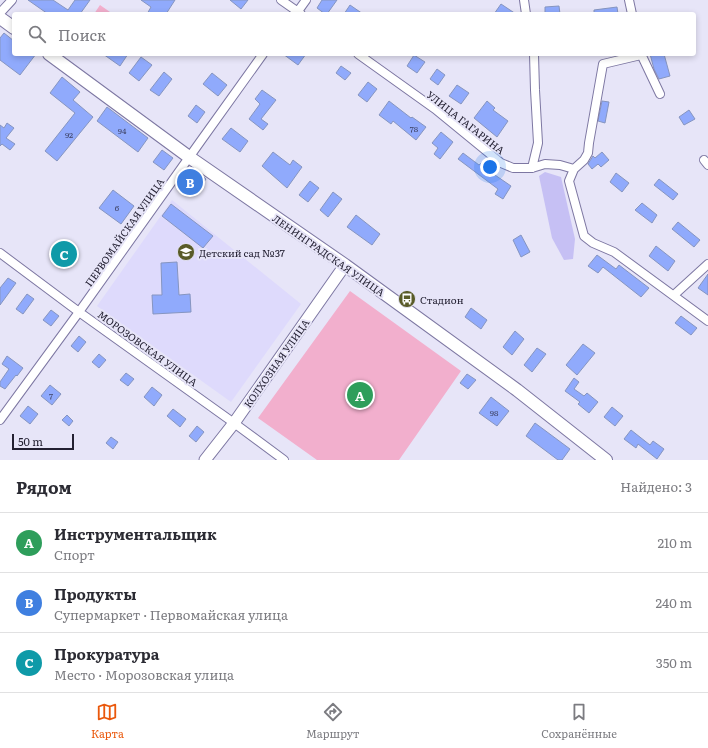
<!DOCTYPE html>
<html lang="ru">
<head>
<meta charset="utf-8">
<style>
  body { margin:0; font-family:Literata,serif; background:#f2f2f3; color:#2b2b33 }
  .scale { position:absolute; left:12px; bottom:10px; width:62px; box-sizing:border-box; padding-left:4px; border:2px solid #232032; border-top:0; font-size:11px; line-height:14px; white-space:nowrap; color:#232032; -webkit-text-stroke:3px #e7e5f8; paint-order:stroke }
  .you { position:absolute; left:490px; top:167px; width:14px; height:14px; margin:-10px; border:3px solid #fff; border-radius:50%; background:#1a73e8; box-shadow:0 0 0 6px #1a73e833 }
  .badge { display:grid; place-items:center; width:26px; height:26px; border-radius:50%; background:#ea580c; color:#fff; font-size:13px; font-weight:700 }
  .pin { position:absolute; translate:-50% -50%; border:2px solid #fff; box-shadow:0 1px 4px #0006 }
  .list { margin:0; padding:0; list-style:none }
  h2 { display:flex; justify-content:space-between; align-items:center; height:52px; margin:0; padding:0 16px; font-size:17px }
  h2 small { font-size:13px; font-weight:400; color:#7c7c81 }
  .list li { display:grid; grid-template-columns:26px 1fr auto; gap:12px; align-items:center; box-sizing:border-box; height:60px; padding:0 16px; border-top:1px solid #e1e1e2 }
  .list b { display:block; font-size:15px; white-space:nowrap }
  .list p { margin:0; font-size:13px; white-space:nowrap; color:#7c7c81 }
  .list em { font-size:13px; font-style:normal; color:#7c7c81 }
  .icon { flex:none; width:22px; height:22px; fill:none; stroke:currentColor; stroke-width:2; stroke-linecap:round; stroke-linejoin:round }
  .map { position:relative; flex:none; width:708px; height:460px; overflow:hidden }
  .search { position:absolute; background:#fff; box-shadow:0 2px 6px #0003; left:12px; right:12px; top:12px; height:44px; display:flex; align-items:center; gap:10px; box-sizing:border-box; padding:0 14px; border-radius:4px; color:#7c7c81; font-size:15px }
  .sheet { height:232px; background:#fff }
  nav { display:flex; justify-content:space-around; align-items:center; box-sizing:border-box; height:56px; border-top:1px solid #e1e1e2; background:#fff; font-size:11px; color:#7c7c81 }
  nav a { display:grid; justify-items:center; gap:2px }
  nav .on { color:#ea580c }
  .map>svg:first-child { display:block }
  .built { fill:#dedafc }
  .green { fill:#f2afcd }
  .water { fill:#c6c0f4 }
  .building { fill:#90aafc; stroke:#8695c0 }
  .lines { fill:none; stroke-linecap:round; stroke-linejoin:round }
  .minor-casing { stroke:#7d77a2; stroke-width:10 }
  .secondary-casing { stroke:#7d77a2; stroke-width:13 }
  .primary-casing { stroke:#7d77a2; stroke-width:14 }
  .minor { stroke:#fff; stroke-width:8 }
  .secondary { stroke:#fff; stroke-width:11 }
  .primary { stroke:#fff; stroke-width:12 }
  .labels { text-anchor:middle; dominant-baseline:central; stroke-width:4; stroke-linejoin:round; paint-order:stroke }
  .number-label { font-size:8px; fill:#3e4264 }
  .street-label { font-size:10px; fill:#232032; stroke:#e7e5f8 }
  .poi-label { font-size:10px; fill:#232032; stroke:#e7e5f8; text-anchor:start }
</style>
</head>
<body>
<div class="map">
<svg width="708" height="460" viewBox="0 0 708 460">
  <rect width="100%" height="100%" fill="#e7e5f8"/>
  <path class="built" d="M172,200L301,304L231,402L97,306Z"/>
  <path class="green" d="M100,5L110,12L109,14H94Z
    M350,291L461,371L399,460H317L258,418Z"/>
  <path class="water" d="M545,172L561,177L575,239L573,259L564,260L552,238L539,176Z"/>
  <path class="building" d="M28,0H53L68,10L75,0H90L80,14H48Z
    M141,0H175L166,14H147L151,7Z
    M230,0H248L241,9Z
    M322,0H337L327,14H325L317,8Z
    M501,4L516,14H494Z
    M350,5L363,14H344Z
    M559,6L560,14H545V7Z
    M617,7L618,14H594V10Z
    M4,33L14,41V54H36L20,75L0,60V38Z
    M103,54H128L120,66Z
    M283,54H306L298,65Z
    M650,54H664L670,76L659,79L654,69Z
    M414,55L425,62L417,73L407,66Z
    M141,57L152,65L139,81L129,73Z
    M341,66L351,73L345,80L336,73Z
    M437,69L445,75L438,85L430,79Z
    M164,72L172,79L159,96L150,90Z
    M212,73L227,85L218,96L203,84Z
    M62,77L80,92L73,100L93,117L57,161L45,151L75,113L50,93Z
    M368,82L377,89L367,102L358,95Z
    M457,85L469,93L461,104L449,96Z
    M262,90L276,100L261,119L268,124L263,130L249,119L260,104L255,99Z
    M389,101L411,118L412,117L426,127L416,140L393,121L391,124L379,115Z
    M487,101L495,108L493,110L508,121L497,137L474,118Z
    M602,101L609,102L605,123L598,121Z
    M196,105L205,112L197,123L188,116Z
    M107,107L148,138L138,152L97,121Z
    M689,110L695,119L684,125L679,117Z
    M7,123L14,128L6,138L15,144L10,150L2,144L0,146V125L4,128Z
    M231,128L248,141L240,152L222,139Z
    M441,132L453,142L440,159L434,154L438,148L432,143Z
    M162,150L173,158L164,170L153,162Z
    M273,152L290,165L293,160L302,167L287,188L262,166Z
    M602,152L609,160L601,167L598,164L592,169L588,164L593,156L595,158Z
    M463,153L479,165L482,162L496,173L495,175L511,186L503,199L495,194L498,189L458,159Z
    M192,168L206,179L200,187L195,183L190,191L180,183Z
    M616,173L629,183L622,192L610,182Z
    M659,179L678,194L673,200L654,185Z
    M310,181L319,188L308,202L299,195Z
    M113,190L134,206L121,224L99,208Z
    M333,192L342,199L328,217L320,210Z
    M642,203L657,215L652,223L635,210Z
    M171,204L213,236L203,248L162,216Z
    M356,215L380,234L372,245L347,227Z
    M678,222L700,240L694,247L672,229Z
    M521,235L530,252L521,257L513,240Z
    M64,240L77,250L63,268L50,258Z
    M656,246L675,261L668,271L649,256Z
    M597,255L616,269L619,265L649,288L641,297L603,267L598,273L588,266Z
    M177,262L179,295L190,294L191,312L153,314L152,295H162L161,263Z
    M708,274V295L698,288Z
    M8,278L16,283L0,305V288Z
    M27,294L34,299L23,314L16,309Z
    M471,308L487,320L481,329L465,317Z
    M51,310L59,316L51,326L43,320Z
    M681,316L697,328L691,335L675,323Z
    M515,331L524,339L512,355L503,347Z
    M79,336L86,342L78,352L71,346Z
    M583,344L595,353L577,375L566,365Z
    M537,348L546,354L532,372L524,365Z
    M99,354L106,360L99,368L92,362Z
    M7,356L23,368L17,376L16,375L5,389L0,386V382L9,369L2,364Z
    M126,373L134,379L128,386L120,380Z
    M467,374L476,380L468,389L460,383Z
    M574,378L579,382L574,389L584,396L587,393L598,402L589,413L578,404L580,402L565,391Z
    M50,385L61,394L52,405L41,396Z
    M152,387L162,395L154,406L144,397Z
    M491,397L509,411L497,426L479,413Z
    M28,406L38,414L30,424L20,416Z
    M612,407L623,416L615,426L604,417Z
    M173,409L186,419L180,427L167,416Z
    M67,415L73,421L69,426L62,420Z
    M535,423L570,449L562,460H558L526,436Z
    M197,426L204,432L196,442L189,436Z
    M631,430L650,445L653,441L664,449L657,459L638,444L636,448L624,439Z
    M111,437L118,442L113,449L106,443Z"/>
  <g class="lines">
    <g class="minor-casing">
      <path id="minor" d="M281,0L301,14
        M524,0L526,14
        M629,0L632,14
        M0,13L12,0
        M296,14L306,0
        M358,54L435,109L501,163L513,168H532L545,164L560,165L574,169L569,181L584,236L593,243L614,252L708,321
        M641,54L660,94
        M704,160L708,165
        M532,168L538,143L535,90L534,54
        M574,169L584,160L588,153L589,143L603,64L641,55
        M0,253L79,312L234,423L284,460
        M674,295L708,264
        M0,420L79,312L200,142L263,54"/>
    </g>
    <g class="secondary-casing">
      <path id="secondary" d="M205,460L234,423L345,265"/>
    </g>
    <g class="primary-casing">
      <path id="primary" d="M0,18L14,28
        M49,54L189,157L345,265L517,390L606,460"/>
    </g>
    <use href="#minor" class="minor"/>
    <use href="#secondary" class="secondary"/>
    <use href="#primary" class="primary"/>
  </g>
  <defs>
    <g id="school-disc" transform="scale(0.9)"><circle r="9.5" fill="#595b28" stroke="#e7e5f8"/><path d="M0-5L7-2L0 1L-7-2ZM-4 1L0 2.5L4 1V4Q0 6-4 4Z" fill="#fff"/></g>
    <g id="bus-disc" transform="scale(0.9)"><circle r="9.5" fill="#595b28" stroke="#e7e5f8"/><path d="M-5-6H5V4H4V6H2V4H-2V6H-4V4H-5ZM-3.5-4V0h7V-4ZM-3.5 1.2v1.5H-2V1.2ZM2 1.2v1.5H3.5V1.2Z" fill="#fff"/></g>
  </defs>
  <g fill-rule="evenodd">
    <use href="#school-disc" x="186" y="252"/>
    <use href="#bus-disc" x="407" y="299"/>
  </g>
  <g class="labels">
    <g class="number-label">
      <text x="414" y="128">78</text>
      <text x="122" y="130">94</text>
      <text x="69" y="134">92</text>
      <text x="117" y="207">6</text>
      <text x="51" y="395">7</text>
      <text x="494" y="412">98</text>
    </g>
    <g class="street-label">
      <text transform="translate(466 122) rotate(38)">УЛИЦА ГАГАРИНА</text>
      <text transform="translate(124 232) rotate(-55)">ПЕРВОМАЙСКАЯ УЛИЦА</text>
      <text transform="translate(329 255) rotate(35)">ЛЕНИНГРАДСКАЯ УЛИЦА</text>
      <text transform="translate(148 348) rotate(36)">МОРОЗОВСКАЯ УЛИЦА</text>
      <text transform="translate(276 363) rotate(-55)">КОЛХОЗНАЯ УЛИЦА</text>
    </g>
    <g class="poi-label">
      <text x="199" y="252">Детский сад №37</text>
      <text x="420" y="299">Стадион</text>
    </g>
  </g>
</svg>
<div class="scale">50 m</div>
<div class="you"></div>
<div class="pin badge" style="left:360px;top:395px;background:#2e9e5b">A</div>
<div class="pin badge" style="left:190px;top:182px;background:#3f7fe0">B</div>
<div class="pin badge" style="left:64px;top:254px;background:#0f9aa8">C</div>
<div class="search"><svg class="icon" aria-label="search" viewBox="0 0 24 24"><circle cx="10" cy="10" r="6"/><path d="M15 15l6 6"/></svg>Поиск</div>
</div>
<section class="sheet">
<h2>Рядом<small>Найдено: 3</small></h2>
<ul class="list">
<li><span class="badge" style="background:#2e9e5b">A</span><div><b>Инструментальщик</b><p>Спорт</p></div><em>210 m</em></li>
<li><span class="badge" style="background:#3f7fe0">B</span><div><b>Продукты</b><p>Супермаркет · Первомайская улица</p></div><em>240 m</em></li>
<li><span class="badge" style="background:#0f9aa8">C</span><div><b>Прокуратура</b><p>Место · Морозовская улица</p></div><em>350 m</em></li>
</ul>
</section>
<nav>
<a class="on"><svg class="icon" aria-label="map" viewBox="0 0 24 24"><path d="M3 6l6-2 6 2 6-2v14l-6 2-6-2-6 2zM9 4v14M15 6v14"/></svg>Карта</a>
<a><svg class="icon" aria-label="directions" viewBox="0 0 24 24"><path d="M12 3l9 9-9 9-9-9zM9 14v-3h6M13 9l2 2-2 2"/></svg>Маршрут</a>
<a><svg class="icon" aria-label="saved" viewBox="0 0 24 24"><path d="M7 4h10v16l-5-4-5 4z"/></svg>Сохранённые</a>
</nav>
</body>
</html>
